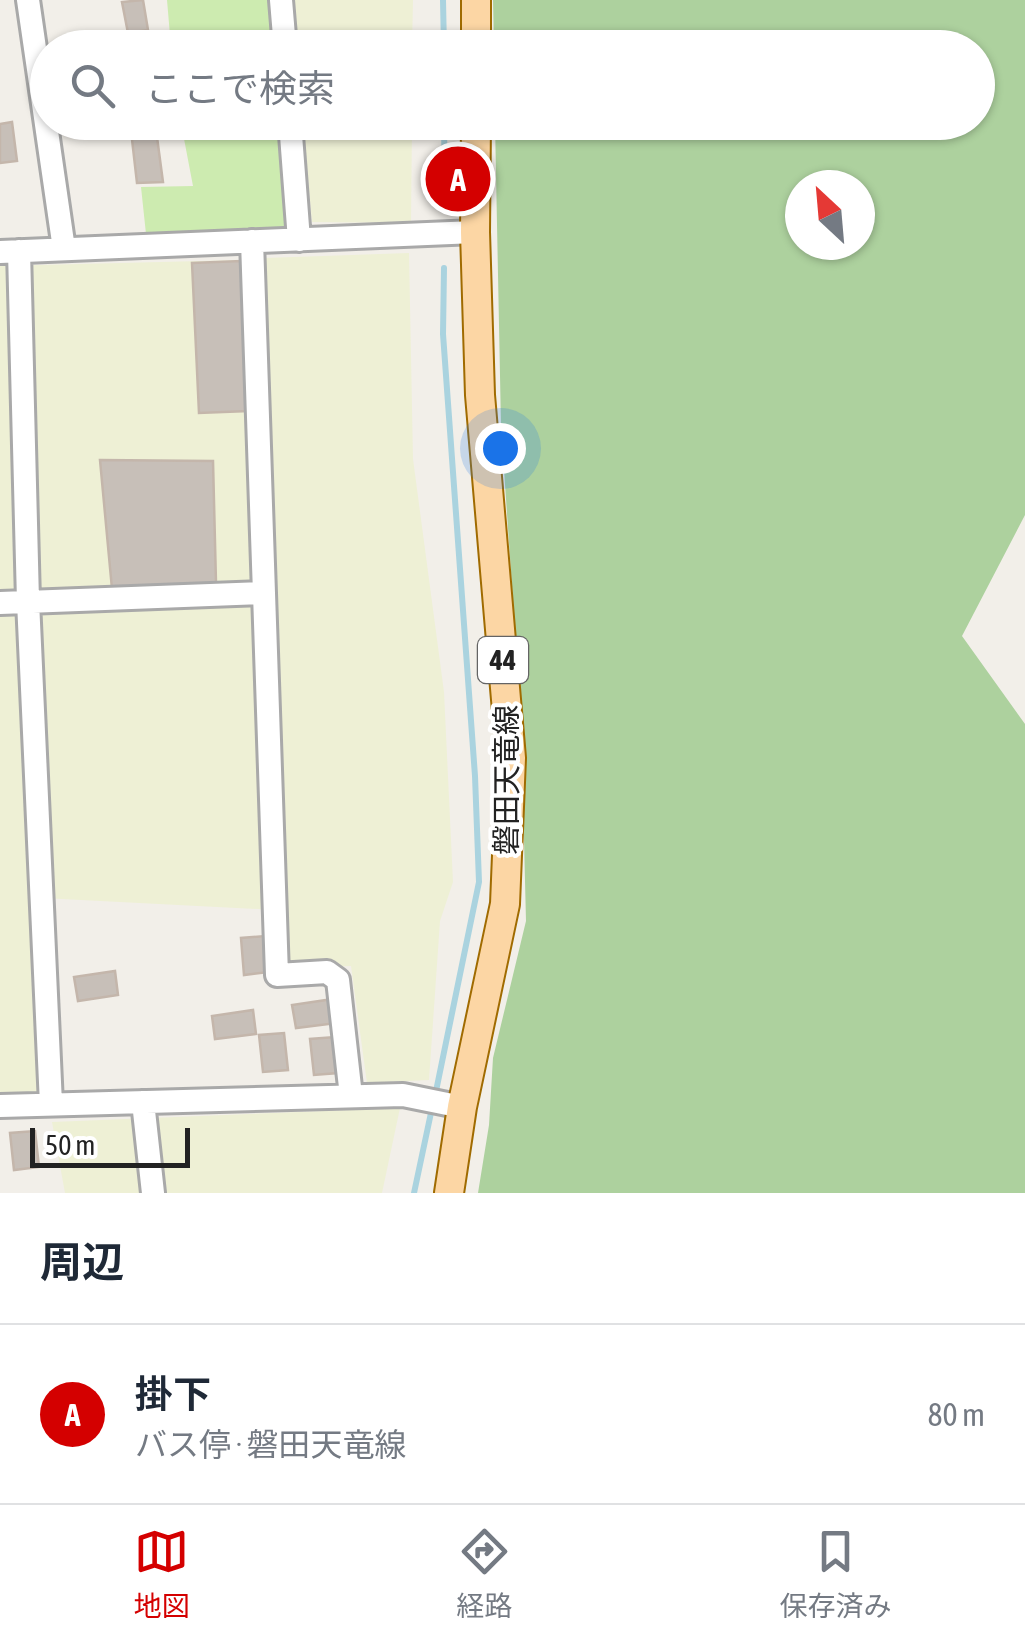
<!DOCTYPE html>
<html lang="ja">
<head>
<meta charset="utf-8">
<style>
  body { margin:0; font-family:"Asap Condensed","Noto Sans JP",sans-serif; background:#f2f2f3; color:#1f2937 }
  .compass { position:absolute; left:785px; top:170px; width:90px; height:90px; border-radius:50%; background:#fff; box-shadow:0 2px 8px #0004; rotate:334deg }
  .scale { position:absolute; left:30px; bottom:25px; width:160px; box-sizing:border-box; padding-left:10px; border:5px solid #222; border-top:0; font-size:28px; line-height:35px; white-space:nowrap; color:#222; -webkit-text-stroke:8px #fff; paint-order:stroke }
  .you { position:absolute; left:500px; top:448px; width:35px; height:35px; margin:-25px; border:8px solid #fff; border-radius:50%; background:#1a73e8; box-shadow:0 0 0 15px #1a73e833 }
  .badge { display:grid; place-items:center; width:65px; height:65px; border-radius:50%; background:#d40000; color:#fff; font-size:32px; font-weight:700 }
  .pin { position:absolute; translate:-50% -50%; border:5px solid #fff; box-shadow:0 2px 10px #0006 }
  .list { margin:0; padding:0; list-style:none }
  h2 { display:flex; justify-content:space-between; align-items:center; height:130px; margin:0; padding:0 40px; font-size:42px }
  h2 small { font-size:32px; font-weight:400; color:#747a83 }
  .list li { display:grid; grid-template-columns:65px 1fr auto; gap:30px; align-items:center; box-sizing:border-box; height:180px; padding:0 40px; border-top:2px solid #e0e1e3 }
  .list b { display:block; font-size:38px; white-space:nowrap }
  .list p { margin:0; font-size:32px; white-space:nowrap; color:#747a83 }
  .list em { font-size:32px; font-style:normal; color:#747a83 }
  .icon { flex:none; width:55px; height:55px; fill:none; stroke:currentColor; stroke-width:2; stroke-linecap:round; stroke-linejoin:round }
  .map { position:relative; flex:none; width:1025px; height:1193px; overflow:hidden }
  .search { position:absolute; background:#fff; box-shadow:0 2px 8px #0004; left:30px; right:30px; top:30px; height:110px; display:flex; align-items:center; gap:25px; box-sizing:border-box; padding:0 35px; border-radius:55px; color:#747a83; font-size:38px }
  .sheet { height:310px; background:#fff }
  nav { display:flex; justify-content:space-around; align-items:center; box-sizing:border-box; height:140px; border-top:2px solid #e0e1e3; background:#fff; font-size:28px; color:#747a83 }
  nav a { display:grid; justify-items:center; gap:5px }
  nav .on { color:#d40000 }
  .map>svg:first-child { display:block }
  .farmland { fill:#eef0d5 }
  .grass { fill:#cdebb0 }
  .forest { fill:#add19e; fill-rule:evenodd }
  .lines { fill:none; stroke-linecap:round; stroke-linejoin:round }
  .stream { stroke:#aad3df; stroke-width:6 }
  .building { fill:#c7bfb8; stroke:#c4b6ab; stroke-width:2.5 }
  .minor-casing { stroke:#a9a9a9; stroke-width:28 }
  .major-casing { stroke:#a06b00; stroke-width:32 }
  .minor { stroke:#fff; stroke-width:22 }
  .major { stroke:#fcd6a4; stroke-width:28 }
  .labels { text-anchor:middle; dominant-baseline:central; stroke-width:8; stroke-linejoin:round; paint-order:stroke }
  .shield { fill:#fff; stroke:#646464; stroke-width:2.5 }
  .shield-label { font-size:28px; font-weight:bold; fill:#222 }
  .street-label { font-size:30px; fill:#222; stroke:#fff }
</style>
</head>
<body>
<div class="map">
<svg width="1025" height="1193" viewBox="0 0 1025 1193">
  <rect width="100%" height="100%" fill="#f2efe9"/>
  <path class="farmland" d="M291,0H413L412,47H296Z
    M303,123H412L411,223L312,222Z
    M409,253L413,459L444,692L453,882L440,921L429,1080L367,1083L351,966L277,969L276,910L42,898L51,1104L0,1106V266L241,260L255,603L276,906L265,258Z
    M400,1108L382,1193H65L52,1122Z"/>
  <path class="grass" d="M167,0H273L276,47H171Z
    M181,123H280L286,227L146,234L141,187L193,186Z"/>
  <path class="forest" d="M493,0H1025V515L962,636L1025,724V1193H478L489,1125L493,1058L526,921L521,718L501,426L495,123L978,122V48L494,47ZM800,185H860V245H800Z"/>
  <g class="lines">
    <path class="stream" d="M443,0L444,48
      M444,122L445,206
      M435,1096L479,882L475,776L443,334L444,268
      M414,1193L432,1108"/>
  </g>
  <path class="building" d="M143,0L148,30L128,33L122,2Z
    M12,122L17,161L0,163V124Z
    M130,122H155L163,182L137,183Z
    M241,261L248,411L199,413L192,263Z
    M100,460L213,461L216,583L112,589Z
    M265,936L269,972L244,975L241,938Z
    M115,971L118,995L78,1001L74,977Z
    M333,999L337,1023L296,1028L292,1005Z
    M253,1010L256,1034L215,1039L212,1016Z
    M284,1033L288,1070L263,1072L259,1035Z
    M335,1037L338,1073L314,1075L310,1039Z
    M35,1131L39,1167L14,1170L10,1133Z"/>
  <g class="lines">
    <g class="minor-casing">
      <path id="minor" d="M28,0L64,249
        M281,0L285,48
        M290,122L299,240
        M252,241L277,975L327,972L338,980L351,1096
        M19,251L28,601L51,1104
        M0,252L475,232
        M0,603L263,593
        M143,1102L153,1193
        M0,1106L403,1095L462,1107"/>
    </g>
    <g class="major-casing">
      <path id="major" d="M476,0V48
        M449,1193L462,1107L505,904L511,758L480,395L475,232L476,122"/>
    </g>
    <use href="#minor" class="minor"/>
    <use href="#major" class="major"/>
  </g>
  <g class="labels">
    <rect class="shield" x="478" y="637" width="50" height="46" rx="8"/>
    <g class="shield-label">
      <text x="503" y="660">44</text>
    </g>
    <g class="street-label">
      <text transform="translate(506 780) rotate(-90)">磐田天竜線</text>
    </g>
  </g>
</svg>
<svg class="compass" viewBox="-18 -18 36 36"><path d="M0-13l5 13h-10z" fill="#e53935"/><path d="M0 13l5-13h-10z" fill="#747a83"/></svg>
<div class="scale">50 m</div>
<div class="you"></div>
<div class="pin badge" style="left:458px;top:179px">A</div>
<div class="search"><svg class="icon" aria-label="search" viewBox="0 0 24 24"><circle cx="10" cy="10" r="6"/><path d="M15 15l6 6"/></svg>ここで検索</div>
</div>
<section class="sheet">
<h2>周辺<small></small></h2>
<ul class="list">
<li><span class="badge">A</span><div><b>掛下</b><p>バス停 · 磐田天竜線</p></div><em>80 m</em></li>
</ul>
</section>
<nav>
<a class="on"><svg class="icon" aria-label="map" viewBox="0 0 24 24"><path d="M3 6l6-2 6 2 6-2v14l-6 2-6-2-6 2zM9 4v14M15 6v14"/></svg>地図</a>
<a><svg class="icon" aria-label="directions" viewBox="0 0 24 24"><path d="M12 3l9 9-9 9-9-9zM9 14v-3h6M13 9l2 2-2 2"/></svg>経路</a>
<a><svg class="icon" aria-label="saved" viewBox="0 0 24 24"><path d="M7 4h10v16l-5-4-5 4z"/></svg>保存済み</a>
</nav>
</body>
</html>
